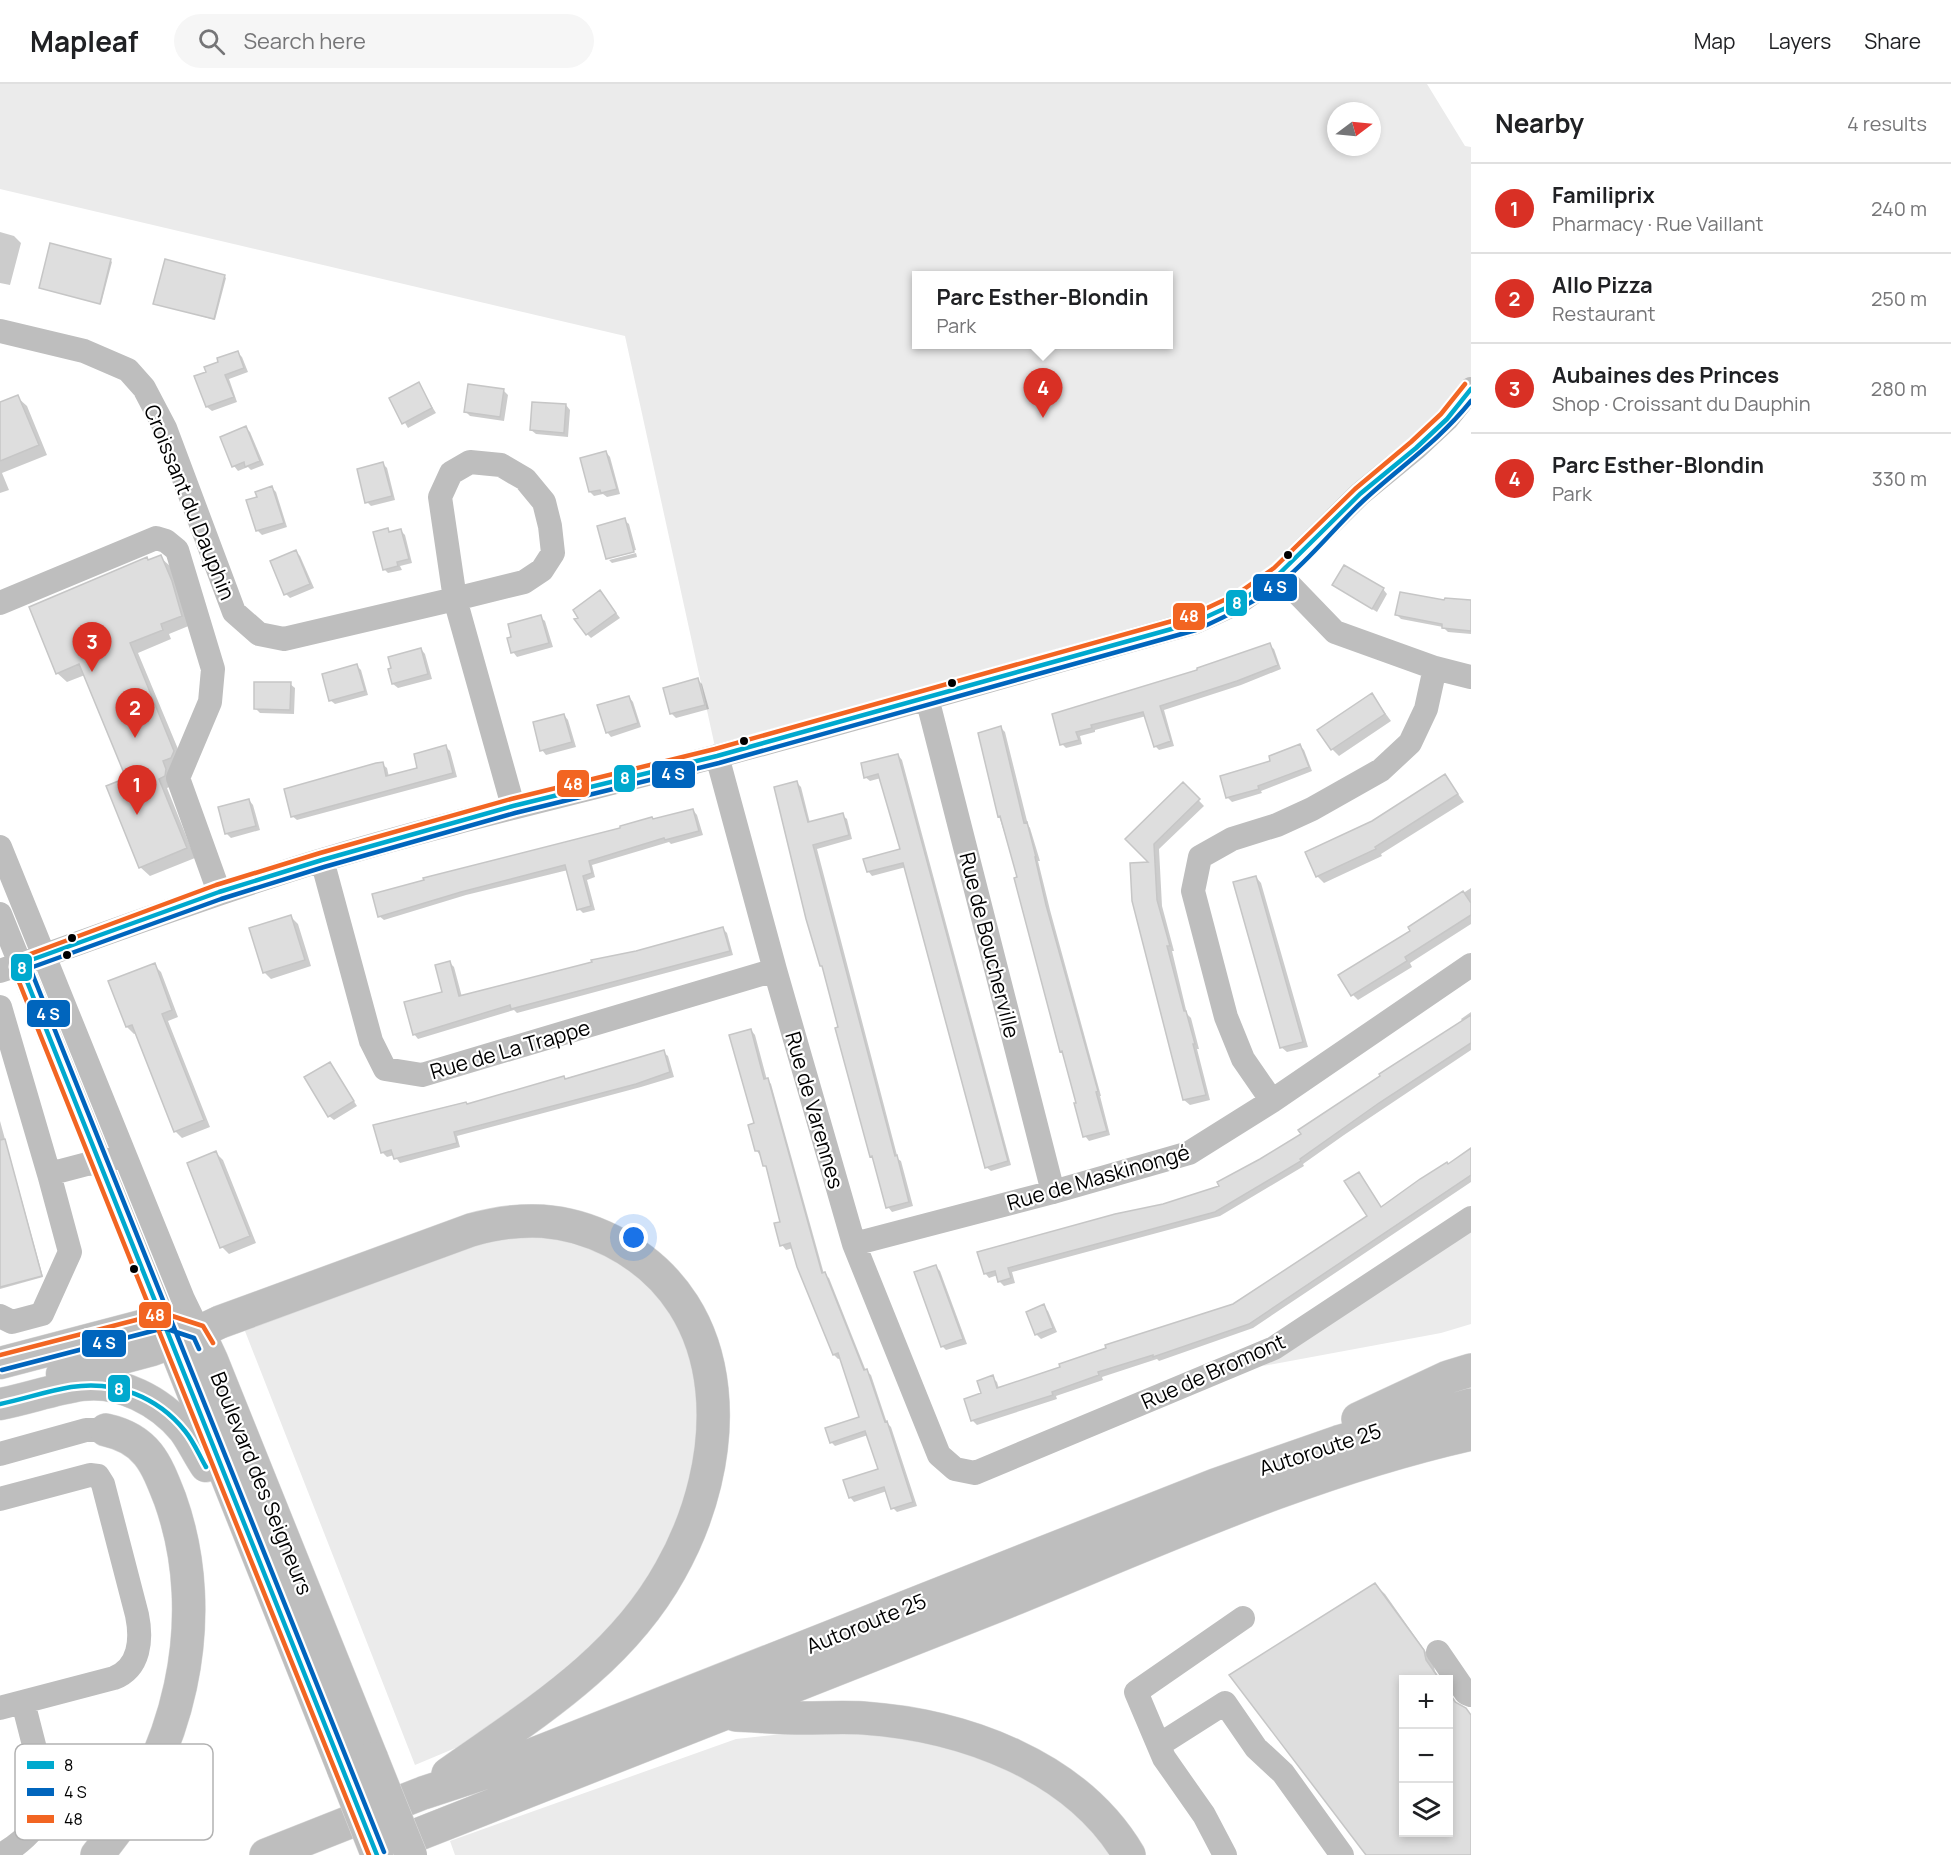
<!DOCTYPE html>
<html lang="en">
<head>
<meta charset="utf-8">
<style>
  body { margin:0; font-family:Manrope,sans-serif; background:#f6f6f6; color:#202124 }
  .controls { position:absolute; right:18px; bottom:18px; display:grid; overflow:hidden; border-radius:0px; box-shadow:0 3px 9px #0003 }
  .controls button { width:54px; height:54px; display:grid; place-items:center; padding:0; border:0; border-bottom:2px solid #e0e0e0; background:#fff; color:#202124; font:30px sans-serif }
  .compass { position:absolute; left:1327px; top:18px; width:54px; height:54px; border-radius:50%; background:#fff; box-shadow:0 3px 9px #0003; rotate:74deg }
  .you { position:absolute; left:634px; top:1154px; width:21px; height:21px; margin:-15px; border:4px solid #fff; border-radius:50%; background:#1a73e8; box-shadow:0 0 0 9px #1a73e833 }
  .badge { display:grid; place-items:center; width:39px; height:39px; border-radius:50%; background:#d93025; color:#fff; font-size:20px; font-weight:700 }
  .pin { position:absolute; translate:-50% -50px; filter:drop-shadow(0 2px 3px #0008) }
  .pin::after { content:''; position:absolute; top:32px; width:21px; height:18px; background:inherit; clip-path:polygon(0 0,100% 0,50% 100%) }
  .popup { position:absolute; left:912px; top:187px; width:261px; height:78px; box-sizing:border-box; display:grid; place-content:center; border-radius:0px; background:#fff; filter:drop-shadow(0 2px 4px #0005); font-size:20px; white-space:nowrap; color:#757577 }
  .popup b { font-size:22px; color:#202124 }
  .popup::after { content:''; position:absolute; left:50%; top:100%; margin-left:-12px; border:12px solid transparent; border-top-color:#fff }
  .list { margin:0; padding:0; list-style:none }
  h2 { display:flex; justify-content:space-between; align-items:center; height:78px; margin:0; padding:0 24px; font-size:26px }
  h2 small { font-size:20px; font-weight:400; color:#757577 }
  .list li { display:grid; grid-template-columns:39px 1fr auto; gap:18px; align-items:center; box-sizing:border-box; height:90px; padding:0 24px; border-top:2px solid #e0e0e0 }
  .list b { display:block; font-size:22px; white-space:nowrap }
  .list p { margin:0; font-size:20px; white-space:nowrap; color:#757577 }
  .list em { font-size:20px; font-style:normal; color:#757577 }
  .icon { flex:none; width:33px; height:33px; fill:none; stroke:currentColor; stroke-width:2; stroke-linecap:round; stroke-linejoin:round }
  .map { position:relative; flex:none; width:1471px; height:1771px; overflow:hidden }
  header { display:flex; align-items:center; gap:36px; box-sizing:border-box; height:84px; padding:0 30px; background:#fff; border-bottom:2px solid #e0e0e0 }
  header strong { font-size:28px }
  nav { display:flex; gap:33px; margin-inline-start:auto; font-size:21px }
  .search { width:420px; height:54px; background:#f6f6f6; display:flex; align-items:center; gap:15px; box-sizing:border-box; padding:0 21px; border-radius:33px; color:#757577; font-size:22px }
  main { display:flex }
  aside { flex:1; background:#fff }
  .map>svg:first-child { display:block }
  .green { fill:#ebebeb; fill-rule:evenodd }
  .shadow { fill:#0003 }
  .building { fill:#dedede; stroke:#c6c6c6; stroke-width:1.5 }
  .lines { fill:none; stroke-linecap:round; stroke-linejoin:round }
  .major-casing { stroke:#dbdbdb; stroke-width:33 }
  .highway-casing { stroke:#dbdbdb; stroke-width:34 }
  .minor { stroke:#bebebe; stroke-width:24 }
  .major { stroke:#bebebe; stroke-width:32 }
  .highway { stroke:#bebebe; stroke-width:33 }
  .major-bridge-casing { stroke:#dbdbdb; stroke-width:33; stroke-linecap:butt }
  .major-bridge { stroke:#bebebe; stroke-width:32 }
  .bus-1-casing { stroke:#fff; stroke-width:9 }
  .bus-2-casing { stroke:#fff; stroke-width:9 }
  .bus-3-casing { stroke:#fff; stroke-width:9 }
  .bus-1 { stroke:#00a9ce; stroke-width:4.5 }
  .bus-2 { stroke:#0065bd; stroke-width:4.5 }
  .bus-3 { stroke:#f26522; stroke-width:4.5 }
  .bus-dot { fill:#000; stroke:#fff; stroke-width:2 }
  .labels { text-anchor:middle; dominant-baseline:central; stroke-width:4.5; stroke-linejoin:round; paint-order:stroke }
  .street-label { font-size:21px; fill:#000; stroke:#fff }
  .key { fill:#fff; stroke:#b2b2b2; stroke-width:1.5 }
  .key-label { font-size:16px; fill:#000 }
  .line-badge { stroke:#fff; stroke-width:2 }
  .badge-label { font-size:16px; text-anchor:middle; font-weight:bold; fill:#fff }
</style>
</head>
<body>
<header>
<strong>Mapleaf</strong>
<div class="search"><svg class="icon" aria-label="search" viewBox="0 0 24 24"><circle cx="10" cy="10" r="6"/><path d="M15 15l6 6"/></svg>Search here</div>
<nav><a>Map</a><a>Layers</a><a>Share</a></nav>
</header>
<main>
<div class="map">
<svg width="1471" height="1771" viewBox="0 0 1471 1771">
  <rect width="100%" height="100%" fill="#fff"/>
  <path class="green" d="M0,0H1427L1465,62L1471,63V303L1241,518L717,672L625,252L0,105ZM1336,27H1372V63H1336ZM917,192H1169V260H917Z
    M1471,1139V1240L1441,1249L1263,1282Z
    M535,1150L610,1168L662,1209L697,1279V1393L657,1485L593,1563L477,1655L415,1681L243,1242L485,1156Z
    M810,1647L894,1652L972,1669L1032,1697L1077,1730L1103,1760L1109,1771H455L450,1757L736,1655Z"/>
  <path class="shadow" d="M0,148L14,152L21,159L10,201L0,199Z
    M110,176L112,178L101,220L41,203Z
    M224,192L226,194L215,236L155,219Z
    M237,268L242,273L248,288L229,295L237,318L212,327L207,323L196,293L208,288Z
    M418,300L436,329L408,344L391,315Z
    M503,306L508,311L504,337L470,332L466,328Z
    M17,313L27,322L47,371L2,389L9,406L0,409V320Z
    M566,321L570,326L568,353L536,350L531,346Z
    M246,344L250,348L264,381L251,386L248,383L238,387L234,382Z
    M606,368L610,373L620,410L607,413L603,410L594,412L590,408Z
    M383,380L387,384L395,416L371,422L367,418Z
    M272,404L276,408L287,443L262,451L258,447L248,417L259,414Z
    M624,436L629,440L636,466L608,473V475L599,443Z
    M388,446L391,449L401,447L405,451L412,479L400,482L402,486L388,489L384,485Z
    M296,468L300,472L314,504L290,514L286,510Z
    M636,469L637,473L612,479L609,476Z
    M160,473L170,482L191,541L169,550L171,555L138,569L183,677L174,701L167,704L195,774L150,792L140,783L128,695L85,591L67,598L57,589L149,478Z
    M1334,501L1383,505L1387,510L1377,528Z
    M604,513L620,534L591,554L587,550Z
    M1446,515L1471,518V550L1448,548L1443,543L1401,535L1397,531L1446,518Z
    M540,533L545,537L553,563L517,573L513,568Z
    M1269,561L1274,565L1281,585L1241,601L1164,626L1174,662L1159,666L1155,662L1146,632L1095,646V648L1080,652L1082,660L1066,664L1062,660L1054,631L1199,587Z
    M421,565L425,570L432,595L398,604L393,600Z
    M357,582L361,586L368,611L335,620L330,616Z
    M698,596L702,600L709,625L676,634L671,629Z
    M290,600L295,604L294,630L260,629L256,625Z
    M1372,611L1391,637L1339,672L1332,665Z
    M629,613L633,618L641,643L611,653L607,648Z
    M564,631L568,636L576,663L546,671L542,666Z
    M1001,644L1005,648L1028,741L1030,744L1040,777H1038L1050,826L1101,1012H1100L1110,1051L1089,1057L1085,1052L1065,970L1061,967L1019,794L999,732Z
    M1300,662L1304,666L1312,687L1261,707L1262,709L1232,718L1228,714L1222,693L1272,678Z
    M446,663L450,667L457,693L297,736L292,732L382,680L387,684L389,693L419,685Z
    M898,671L902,676L1011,1081L991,1087L986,1083L906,783L872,792L868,787L902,766L881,694L870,697L865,693Z
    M1445,692L1464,718L1381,770L1382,772L1324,799L1317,792L1372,739Z
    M797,699L801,703L810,739L842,731L847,735L852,755L817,765L898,1075L901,1077L913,1122L892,1128L888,1123L875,1075L872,1072L840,944Z
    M1183,700L1204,722L1159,765L1162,822L1174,867H1172L1187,930L1191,934L1199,965H1197L1210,1016L1190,1021L1184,1016L1152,780L1127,755Z
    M249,716L253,721L260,746L231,754L226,749Z
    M693,726L697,731L703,751L671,760L669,758L592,781L595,793L587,796L595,826L583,829L579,825L568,786L466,811L384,836L379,832L654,737Z
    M1256,793L1261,799L1308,963L1287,968L1281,963Z
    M1471,804V840L1410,879L1412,883L1358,916L1353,911L1412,847L1410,844Z
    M291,833L298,840L311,882L271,895L264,888Z
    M723,845L727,849L733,871L517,929L514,926L418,955L414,950L444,909L450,879L454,883L462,913Z
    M154,881L161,888L178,933L168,937L210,1043L182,1054L175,1047L137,949L134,950L127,943Z
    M1471,928V966L1344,1051L1303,1080L1304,1082L1220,1132L1012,1188L1015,1199L1004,1202L999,1197L998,1191L989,1194L985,1189L1163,1121L1221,1103L1303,1050L1463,938L1461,935Z
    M751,946L755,951L767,996L771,1000L824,1190L829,1194L866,1287L871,1291L887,1339L891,1343L917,1422L897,1428L893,1424L887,1407L854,1418L850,1413L880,1386L868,1351L835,1362L831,1358L861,1334L841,1274L838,1275L834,1271L793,1164L786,1166L782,1161V1139L769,1085L757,1067Z
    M663,968L668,972L674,993L641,1003L457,1052L460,1063L400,1079L394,1071L387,1073L382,1068L467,1021Z
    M330,980L357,1022L334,1036L329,1032Z
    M0,1037L43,1193L0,1205Z
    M1471,1066V1098L1253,1244L1159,1277L1157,1275L1102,1293L1103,1296L1056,1312L1057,1315L977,1341L972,1336L983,1310L992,1293L997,1298L999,1305L1234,1221L1369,1132L1359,1089L1382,1124Z
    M216,1069L223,1076L256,1159L229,1170L222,1163Z
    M936,1183L940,1187L967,1260L946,1266L942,1262Z
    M1043,1222L1048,1227L1057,1248L1041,1255L1036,1250Z
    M1375,1501L1385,1510L1433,1578L1435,1587L1441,1596H1404V1748H1448V1606L1459,1622L1471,1632V1771H1368Z"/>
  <path class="building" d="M50,159L111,175L100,220L39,204Z
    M165,175L225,191L214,235L153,220Z
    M238,267L244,284L225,291L234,313L206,323L194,292L206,288L204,283L218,278L217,274Z
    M419,298L432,324L402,340L389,314Z
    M468,300L504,305L500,333L464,328Z
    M18,311L39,361L0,377V318Z
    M532,318L566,320L564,349L530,346Z
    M246,342L260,377L245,383L244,378L232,383L220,353Z
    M606,367L617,405L601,409L600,406L589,408L580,374Z
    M383,378L392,412L365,419L357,385Z
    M272,402L284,439L256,447L246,416L257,413L255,408Z
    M625,434L634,468L606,475L597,442Z
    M388,444L389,448L401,445L409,475L397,478L398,482L383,486L373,448Z
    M296,466L310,500L284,511L270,477Z
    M161,471L172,497L182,532L161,540L163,546L130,559L174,667L171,674L163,677L166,685L165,692L159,695L187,764L139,784L106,702L126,694L79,580L56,590L29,523L147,473L148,476Z
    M1344,481L1384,504L1372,525L1332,501Z
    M600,506L616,529L586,551L574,535L578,534L573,526Z
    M1400,508L1444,516L1445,514L1471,516V547L1442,544V540L1395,531Z
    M541,531L549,559L511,569L507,554L511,553L508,540Z
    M1270,559L1278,581L1237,597L1160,622L1171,657L1154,663L1143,628L1091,641L1092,644L1076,648L1079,656L1060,661L1052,630L1197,586V584Z
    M421,564L428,590L392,600L388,585L391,584L388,573Z
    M357,580L365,607L329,617L322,590Z
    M698,594L705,621L670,630L663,604Z
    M254,598H291L290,626L254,625Z
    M1372,609L1385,630L1331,666L1317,646Z
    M629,612L638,639L606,649L597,621Z
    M564,630L572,658L540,667L533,638Z
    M1001,642L1024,739L1027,738L1036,773H1035L1046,821L1098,1007L1096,1008L1107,1047L1083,1053L1074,1019H1076L1062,967L1060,968L1014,794L1017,793L1000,732L998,733L978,649Z
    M1300,660L1309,683L1258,702L1259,705L1226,714L1220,692L1270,677L1269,672Z
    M446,661L453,689L291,733L284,705L376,679L383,678L386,692L417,684L414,670Z
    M898,670L1008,1077L985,1084L903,779L867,788L863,775L900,765L878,690L864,694L861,679Z
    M1445,690L1458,710L1375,763L1376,765L1316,793L1305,768L1372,737Z
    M797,697L808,738L843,729L849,751L813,761L895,1072L897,1071L909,1118L886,1124L872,1072L870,1073L835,944L838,943L822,882H820L806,835L774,703Z
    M1183,698L1200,715L1154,760L1157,816L1170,862H1167L1184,927H1186L1195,960H1193L1206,1011L1183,1016L1132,817L1130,779L1148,778L1125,755Z
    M249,715L256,742L225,750L218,723Z
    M693,725L699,747L665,756L664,754L589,777L592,789L583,792L591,822L577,826L565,781L461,808L378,833L372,810L424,796L423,794L620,744V742L652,733L653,735Z
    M1256,792L1303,958L1280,964L1233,798Z
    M1463,807L1471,819V831L1405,873L1407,877L1351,912L1338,891L1410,847L1408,843Z
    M291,831L305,876L263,889L249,844Z
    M723,843L730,867L511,925L510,921L413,951L404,918L442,908L435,881L450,877L459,912L592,878L591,876L636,867Z
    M155,879L172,926L162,930L204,1036L174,1048L132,941L126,943L108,897Z
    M1471,931V959L1379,1019L1300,1075L1301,1077L1215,1128L1008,1184L1011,1194L998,1198L995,1187L984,1190L977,1168L1115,1130L1163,1120L1219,1102L1217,1098L1260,1075L1301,1050L1298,1046L1380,992L1379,990Z
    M751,945L764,995L768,994L822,1189L825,1188L864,1286L867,1285L885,1338L887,1337L913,1418L891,1425L884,1403L849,1414L843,1396L878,1385L865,1347L830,1359L825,1344L859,1333L838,1269L833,1271L797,1183L790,1159L780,1162L774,1139L780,1138L766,1082H763L759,1067H755L748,1041L754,1039L729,951Z
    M664,966L670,988L636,1000L454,1048L457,1059L394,1075L391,1066L381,1069L373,1041L466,1018L467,1020L564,992L565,995Z
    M330,978L354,1017L328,1033L304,993Z
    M5,1055L42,1192L0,1203V1056Z
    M1471,1064V1091L1249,1240L1153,1273V1271L1098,1288L1099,1291L1052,1308L1053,1311L971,1337L964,1315L981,1309L977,1297L993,1291L997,1304L1060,1283L1059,1280L1106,1264L1105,1261L1233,1220L1367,1132L1344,1097L1359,1088L1381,1123L1420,1095L1447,1078L1448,1080Z
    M216,1067L250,1152L220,1164L187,1079Z
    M936,1181L963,1255L941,1263L914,1188Z
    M1044,1220L1053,1244L1035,1251L1026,1228Z
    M1375,1499L1424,1566L1426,1576L1440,1596H1404V1749H1449V1609L1455,1618L1466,1624L1471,1631V1771H1366L1229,1591Z"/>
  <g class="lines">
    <g class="major-casing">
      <path id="major" d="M164,1236L343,1685
        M199,1248L212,1276L372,1674
        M0,1279L164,1236L184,1243
        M62,1290L152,1266L190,1252
        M0,1320C27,1315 54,1305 82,1301C120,1296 160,1317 184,1346C192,1357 198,1370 206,1382"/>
    </g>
    <g class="highway-casing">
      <path id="highway" d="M199,1248L220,1238L471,1146C522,1132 564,1133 612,1157C739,1222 732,1378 670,1487C619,1579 531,1631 448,1690
        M1358,1335L1448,1293L1471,1286
        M736,1631C759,1632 781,1634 804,1634C824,1634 844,1633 863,1634C963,1641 1076,1681 1129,1771
        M379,1766C584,1683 791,1605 997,1522C1152,1459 1306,1387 1471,1350
        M97,1771C179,1676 213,1535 170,1415C156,1379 147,1355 106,1346
        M266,1771L423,1709L496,1685L1215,1401L1338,1358L1471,1321"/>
    </g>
    <path class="minor" d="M0,247L84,267L128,286L144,304L165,344L234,528L259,550L284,555L455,515L524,498L542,486L553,469L550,442L544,418L525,395L501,381L470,378L451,389L440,413L455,515L513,722
      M1279,490L1335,548L1435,584L1471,593
      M0,519L156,454L166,457L177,466L213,585L210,618L178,694L219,808
      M927,614L1053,1108
      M717,672L775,886L854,1160L939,1371L955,1385L975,1389L1274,1264L1471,1134
      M0,763L183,1215L199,1248
      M322,776L371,957L385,985L422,991L775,886
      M0,830L164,1236
      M0,887C106,850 211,810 319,777C451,737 585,707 718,672C877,630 1035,583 1193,539L1241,517L1279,490L1360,410L1416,364L1447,335L1471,305
      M0,923L49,1090L87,1080L101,1079L114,1074
      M1272,1017L1243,975L1226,933L1193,807L1200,773L1232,755L1277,741L1312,725L1381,686L1410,659L1426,625L1435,584
      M854,1160L1053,1108L1189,1069L1272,1017L1471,881
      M0,1232L12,1238L42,1230L70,1168L49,1090
      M0,1370L86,1346H106
      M0,1415L90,1391L98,1392L103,1400L137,1531C142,1555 140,1584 114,1594L0,1624
      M1438,1568L1466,1609L1471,1611
      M1159,1661L1225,1619L1256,1664L1283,1689L1342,1771
      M1,1771C23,1758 49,1736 46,1708L23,1618
      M1225,1771L1204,1731L1164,1674L1136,1608L1243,1534"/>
    <use href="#major" class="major"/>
    <use href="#highway" class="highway"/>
    <g class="major-bridge-casing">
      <path id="major-bridge" d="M372,1674L411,1771
        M343,1685L377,1771"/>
    </g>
    <use href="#major-bridge" class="major-bridge"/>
    <g class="bus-1-casing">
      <path id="bus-1" d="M0,1320C24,1315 47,1307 71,1303C115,1296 158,1313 185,1347C194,1358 199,1371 206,1383
        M377,1771L20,880L219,808L322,776L513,722L717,672L1193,539L1241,517L1279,490L1360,410L1416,364L1447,335L1471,305"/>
    </g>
    <g class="bus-2-casing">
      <path id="bus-2" d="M2,1286L164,1244L194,1254L199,1265
        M384,1768L30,884L221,815L324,783L515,729L719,679L1196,546C1227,532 1256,518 1283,497C1312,473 1336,442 1364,416C1401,382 1439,357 1471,317"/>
    </g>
    <g class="bus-3-casing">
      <path id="bus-3" d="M0,1271L163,1229L203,1242L213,1259
        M369,1771L13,883L14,876L216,801L320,769L511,715L715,665L1190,532L1237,510L1274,484L1355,405L1411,358L1441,330L1465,300"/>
    </g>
    <use href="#bus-1" class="bus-1"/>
    <use href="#bus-2" class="bus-2"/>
    <use href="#bus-3" class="bus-3"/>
  </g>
  <g class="bus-dot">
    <circle cx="1288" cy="471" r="5"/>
    <circle cx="952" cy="599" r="5"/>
    <circle cx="744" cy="657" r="5"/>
    <circle cx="72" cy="854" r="5"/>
    <circle cx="67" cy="871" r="5"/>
    <circle cx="134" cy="1185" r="5"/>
  </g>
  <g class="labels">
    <g class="street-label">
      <text transform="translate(190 418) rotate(68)">Croissant du Dauphin</text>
      <text transform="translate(990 861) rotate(76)">Rue de Boucherville</text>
      <text transform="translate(510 965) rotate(-16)">Rue de La Trappe</text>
      <text transform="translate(815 1026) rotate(74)">Rue de Varennes</text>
      <text transform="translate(1098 1093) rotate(-16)">Rue de Maskinongé</text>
      <text transform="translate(1213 1287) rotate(-24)">Rue de Bromont</text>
      <text transform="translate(1320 1365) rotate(-18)">Autoroute 25</text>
      <text transform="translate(262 1399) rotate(68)">Boulevard des Seigneurs</text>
      <text transform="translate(866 1539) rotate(-22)">Autoroute 25</text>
    </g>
  </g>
  <rect x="15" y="1660" width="198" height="96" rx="9" class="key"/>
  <rect x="27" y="1677" width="27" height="8" fill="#00a9ce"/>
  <rect x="27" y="1704" width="27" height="8" fill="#0065bd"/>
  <rect x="27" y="1731" width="27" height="8" fill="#f26522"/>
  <g class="key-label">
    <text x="64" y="1687">8</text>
    <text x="64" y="1714">4 S</text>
    <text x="64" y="1741">48</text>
  </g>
  <g class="line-badge">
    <rect x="1252" y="489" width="46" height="29" rx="6" fill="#0065bd"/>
    <rect x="1225" y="505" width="23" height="28" rx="6" fill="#00a9ce"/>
    <rect x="1172" y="518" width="34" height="29" rx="6" fill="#f26522"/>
    <rect x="651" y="676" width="45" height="29" rx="6" fill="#0065bd"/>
    <rect x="613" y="680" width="23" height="29" rx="6" fill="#00a9ce"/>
    <rect x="556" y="685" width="34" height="29" rx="6" fill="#f26522"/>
    <rect x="10" y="869" width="23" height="29" rx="6" fill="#00a9ce"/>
    <rect x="26" y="915" width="45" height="29" rx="6" fill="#0065bd"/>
    <rect x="138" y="1217" width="34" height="28" rx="6" fill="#f26522"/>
    <rect x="81" y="1245" width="46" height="29" rx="6" fill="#0065bd"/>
    <rect x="107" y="1290" width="24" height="29" rx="6" fill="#00a9ce"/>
  </g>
  <g class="badge-label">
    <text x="1275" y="509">4 S</text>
    <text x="1237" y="525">8</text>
    <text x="1189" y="538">48</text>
    <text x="673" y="696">4 S</text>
    <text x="625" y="700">8</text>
    <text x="573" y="706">48</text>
    <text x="22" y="890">8</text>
    <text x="48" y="936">4 S</text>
    <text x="155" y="1237">48</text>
    <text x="104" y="1265">4 S</text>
    <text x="119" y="1311">8</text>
  </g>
</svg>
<div class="controls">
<button>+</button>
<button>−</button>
<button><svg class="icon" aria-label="layers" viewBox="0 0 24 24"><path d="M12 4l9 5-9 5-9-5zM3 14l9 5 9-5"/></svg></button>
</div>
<svg class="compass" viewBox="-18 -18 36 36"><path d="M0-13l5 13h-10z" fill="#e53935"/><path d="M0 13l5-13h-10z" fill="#757577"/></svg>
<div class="you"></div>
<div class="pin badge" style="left:137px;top:731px">1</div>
<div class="pin badge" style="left:135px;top:654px">2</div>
<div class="pin badge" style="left:92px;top:588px">3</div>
<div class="pin badge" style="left:1043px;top:334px">4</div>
<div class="popup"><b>Parc Esther-Blondin</b>Park</div>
</div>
<aside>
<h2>Nearby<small>4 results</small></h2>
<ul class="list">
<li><span class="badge">1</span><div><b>Familiprix</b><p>Pharmacy · Rue Vaillant</p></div><em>240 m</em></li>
<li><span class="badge">2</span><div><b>Allo Pizza</b><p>Restaurant</p></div><em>250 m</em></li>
<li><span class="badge">3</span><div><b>Aubaines des Princes</b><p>Shop · Croissant du Dauphin</p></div><em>280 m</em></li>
<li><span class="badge">4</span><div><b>Parc Esther-Blondin</b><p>Park</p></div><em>330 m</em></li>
</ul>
</aside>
</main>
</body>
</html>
